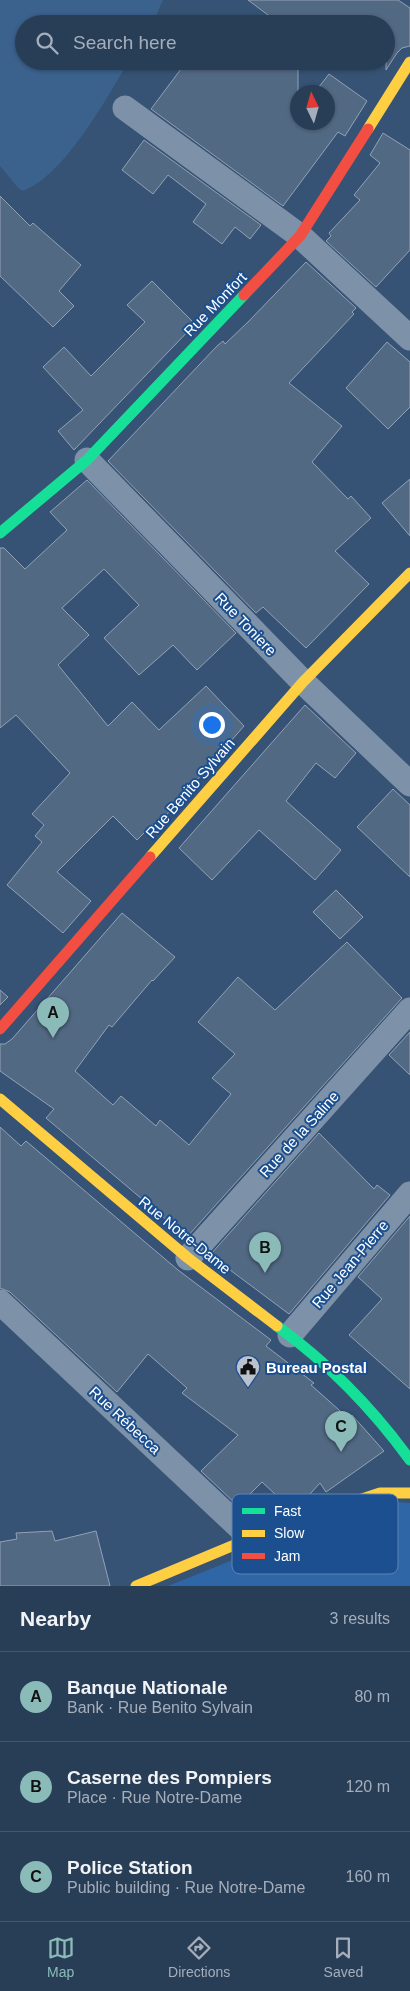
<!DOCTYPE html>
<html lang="en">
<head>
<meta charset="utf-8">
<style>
  body { margin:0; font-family:Arial,sans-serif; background:#30455d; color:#f1f3f6 }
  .compass { position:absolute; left:290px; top:85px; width:45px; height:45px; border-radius:50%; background:#283e57; box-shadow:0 1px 4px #0004; rotate:355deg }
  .you { position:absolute; left:211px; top:724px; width:18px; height:18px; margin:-12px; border:4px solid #fff; border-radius:50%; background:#1a73e8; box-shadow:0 0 0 8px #1a73e833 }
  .badge { display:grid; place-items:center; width:32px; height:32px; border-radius:50%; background:#8bbbb9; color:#111; font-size:16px; font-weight:700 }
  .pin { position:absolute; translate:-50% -41px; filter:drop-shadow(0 1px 2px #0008) }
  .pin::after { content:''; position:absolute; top:26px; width:18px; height:15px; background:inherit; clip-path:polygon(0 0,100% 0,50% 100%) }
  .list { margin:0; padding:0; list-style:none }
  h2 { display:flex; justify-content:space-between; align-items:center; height:65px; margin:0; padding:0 20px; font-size:21px }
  h2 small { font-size:16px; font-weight:400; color:#a5aeba }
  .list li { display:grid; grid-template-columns:32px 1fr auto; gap:15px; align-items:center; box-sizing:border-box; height:90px; padding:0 20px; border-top:1px solid #44576d }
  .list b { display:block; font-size:19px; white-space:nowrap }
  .list p { margin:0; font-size:16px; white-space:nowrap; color:#a5aeba }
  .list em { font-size:16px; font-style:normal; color:#a5aeba }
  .icon { flex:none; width:28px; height:28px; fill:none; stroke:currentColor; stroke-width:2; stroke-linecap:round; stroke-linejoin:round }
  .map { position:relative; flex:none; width:410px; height:1586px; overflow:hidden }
  .search { position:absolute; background:#283e57; box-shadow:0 1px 4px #0004; left:15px; right:15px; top:15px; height:55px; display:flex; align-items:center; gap:12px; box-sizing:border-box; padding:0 18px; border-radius:28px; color:#a5aeba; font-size:19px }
  .sheet { height:335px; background:#283e57 }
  nav { display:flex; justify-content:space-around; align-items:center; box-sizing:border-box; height:70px; border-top:1px solid #44576d; background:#283e57; font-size:14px; color:#a5aeba }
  nav a { display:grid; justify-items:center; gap:2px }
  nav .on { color:#8bbbb9 }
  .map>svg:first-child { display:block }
  .green { fill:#2f66a5 }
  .water { fill:#3b618d }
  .building { fill:#526984; stroke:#92a2b6 }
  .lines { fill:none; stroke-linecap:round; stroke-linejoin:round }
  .street { stroke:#7d92a8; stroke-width:25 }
  .fast { stroke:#16e098; stroke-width:11 }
  .slow { stroke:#ffcf43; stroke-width:11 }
  .jam { stroke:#f24e42; stroke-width:11 }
  .labels { text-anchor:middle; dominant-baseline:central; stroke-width:4; stroke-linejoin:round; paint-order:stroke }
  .street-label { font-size:15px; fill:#fff; stroke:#1b4f8f }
  .poi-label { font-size:15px; font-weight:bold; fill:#fff; stroke:#1b4f8f; text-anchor:start }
  .key { fill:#1b4f8f; stroke:#5f84b1; stroke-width:1 }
  .key-label { font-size:14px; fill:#fff }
</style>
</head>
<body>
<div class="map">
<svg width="410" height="1586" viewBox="0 0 410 1586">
  <rect width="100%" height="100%" fill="#365274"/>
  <path class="green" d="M379,1501L410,1503V1586H168Z"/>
  <path class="water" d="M0,0H163L152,24H24V61H129C106,99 65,175 23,191L18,188L0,166Z"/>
  <path class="building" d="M248,0H398L410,8V46L402,48L397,53L386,70V24H280Z
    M187,61H298V122H328V92H315L329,74L367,101L345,136L338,132L283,206L151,109Z
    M383,133L410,150V250L376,287L326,241L331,236L329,233L360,200L354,195L380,163L370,155Z
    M144,140L261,225L250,239L235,227L222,244L193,222L206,204L168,175L153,194L122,170Z
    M0,196L30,226L33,223L81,265L59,291L74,306L53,327L0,276Z
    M306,262L356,308L352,312L354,314L289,383L342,426L312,462L348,499L351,496L371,518L335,551L369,584L306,648L263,607L256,613L108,461L217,346L223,341L225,344L248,322Z
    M152,281L195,324L74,450L58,431L83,410L43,367L64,347L91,376L145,322L127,305Z
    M387,342L410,362V407L388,429L346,388Z
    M410,479V536L382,503Z
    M87,480L236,633L197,670L173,645L139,675L104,638L139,605L104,569L62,608L89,635L58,665L108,726L132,702L159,730L206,686L244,726L156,827L153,824L137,840L113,816L57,872L91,901L63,933L7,885L42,842L35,836L44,825L32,814L70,773L16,715L0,728V548H4L25,569L67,530L50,512Z
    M305,705L356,753L335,778L316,763L286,801L341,850L315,880L259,830L212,880L179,848Z
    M393,789L410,805V877L357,827Z
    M336,890L363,917L340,939L313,912Z
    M122,913L175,957L153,981L152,980L112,1027L109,1025L75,1071L113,1105L121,1096L156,1126L160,1120L189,1145L231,1094L212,1078L235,1054L198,1022L238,977L275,1010L347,942L402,998L187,1237L46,1118L54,1109L0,1071V1044H5L12,1039Z
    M0,990L8,997L0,1005Z
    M410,1032V1075L389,1055Z
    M0,1127L21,1146L26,1141L178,1270L271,1340L266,1346L314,1383L311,1385L348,1418L352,1415L384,1451L326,1492L320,1483L301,1504L290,1508L262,1482L238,1506L201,1471L238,1435L182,1393L187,1388L148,1354L117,1392L10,1292L0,1288Z
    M319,1133L374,1189L377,1185L390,1195L289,1314L210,1255Z
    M410,1216V1389L349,1335L382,1299L358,1277Z
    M52,1531L55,1541L96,1531L110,1586H0V1542L17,1539L16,1533Z"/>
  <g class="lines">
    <path class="street" d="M125,108L300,236L410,338
      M87,460L303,682L410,784
      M188,1258L410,1010
      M0,1302L251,1538
      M290,1335L410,1194"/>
    <path class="fast" d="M0,533L87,460L244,295
      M277,1326C328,1363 373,1409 410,1460"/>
    <path class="slow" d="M368,129L410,62
      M150,857L303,682L410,573
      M0,1099L188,1258L277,1326
      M136,1586L251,1538L335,1508L380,1493H410"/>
    <path class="jam" d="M244,295L300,236L368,129
      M0,1029L150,857"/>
  </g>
  <defs>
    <g id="civic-pin" transform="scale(1.25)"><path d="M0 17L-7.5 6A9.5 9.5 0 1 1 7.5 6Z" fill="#b9c2ce" stroke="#1b4f8f"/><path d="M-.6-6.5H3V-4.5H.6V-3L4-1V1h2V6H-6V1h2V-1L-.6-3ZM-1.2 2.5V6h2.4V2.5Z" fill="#111"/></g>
  </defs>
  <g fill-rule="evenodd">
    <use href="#civic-pin" x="248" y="1367"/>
  </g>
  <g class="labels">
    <g class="street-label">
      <text transform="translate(215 304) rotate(-46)">Rue Monfort</text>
      <text transform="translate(246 624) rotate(46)">Rue Toniere</text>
      <text transform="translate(190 788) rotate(-49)">Rue Benito Sylvain</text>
      <text transform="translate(299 1134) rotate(-48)">Rue de la Saline</text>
      <text transform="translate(185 1235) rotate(39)">Rue Notre-Dame</text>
      <text transform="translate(350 1264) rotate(-50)">Rue Jean-Pierre</text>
      <text transform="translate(125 1420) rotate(43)">Rue Rébecca</text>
    </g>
    <g class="poi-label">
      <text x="266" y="1367">Bureau Postal</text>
    </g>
  </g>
  <rect x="232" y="1494" width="166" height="80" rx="8" class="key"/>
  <rect x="242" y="1508" width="23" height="6" fill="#16e098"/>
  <rect x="242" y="1530" width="23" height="7" fill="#ffcf43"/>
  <rect x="242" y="1553" width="23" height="6" fill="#f24e42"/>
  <g class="key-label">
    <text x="274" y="1516">Fast</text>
    <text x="274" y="1538">Slow</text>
    <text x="274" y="1561">Jam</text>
  </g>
</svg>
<svg class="compass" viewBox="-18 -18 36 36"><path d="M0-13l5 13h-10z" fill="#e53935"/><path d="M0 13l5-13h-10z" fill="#a5aeba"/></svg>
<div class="you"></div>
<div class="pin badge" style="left:53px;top:1038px">A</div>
<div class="pin badge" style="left:265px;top:1273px">B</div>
<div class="pin badge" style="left:341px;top:1452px">C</div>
<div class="search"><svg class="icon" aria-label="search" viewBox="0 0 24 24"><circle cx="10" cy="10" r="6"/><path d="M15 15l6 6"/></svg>Search here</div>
</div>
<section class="sheet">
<h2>Nearby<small>3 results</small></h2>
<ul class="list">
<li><span class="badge">A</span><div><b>Banque Nationale</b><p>Bank · Rue Benito Sylvain</p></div><em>80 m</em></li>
<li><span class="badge">B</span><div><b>Caserne des Pompiers</b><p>Place · Rue Notre-Dame</p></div><em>120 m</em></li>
<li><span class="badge">C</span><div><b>Police Station</b><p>Public building · Rue Notre-Dame</p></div><em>160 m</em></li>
</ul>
</section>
<nav>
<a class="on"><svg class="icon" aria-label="map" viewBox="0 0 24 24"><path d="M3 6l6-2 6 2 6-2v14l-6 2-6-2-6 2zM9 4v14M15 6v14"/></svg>Map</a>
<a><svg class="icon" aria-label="directions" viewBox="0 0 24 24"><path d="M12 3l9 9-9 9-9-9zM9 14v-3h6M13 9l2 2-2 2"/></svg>Directions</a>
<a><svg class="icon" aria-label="saved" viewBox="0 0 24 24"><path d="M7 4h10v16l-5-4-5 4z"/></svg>Saved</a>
</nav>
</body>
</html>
